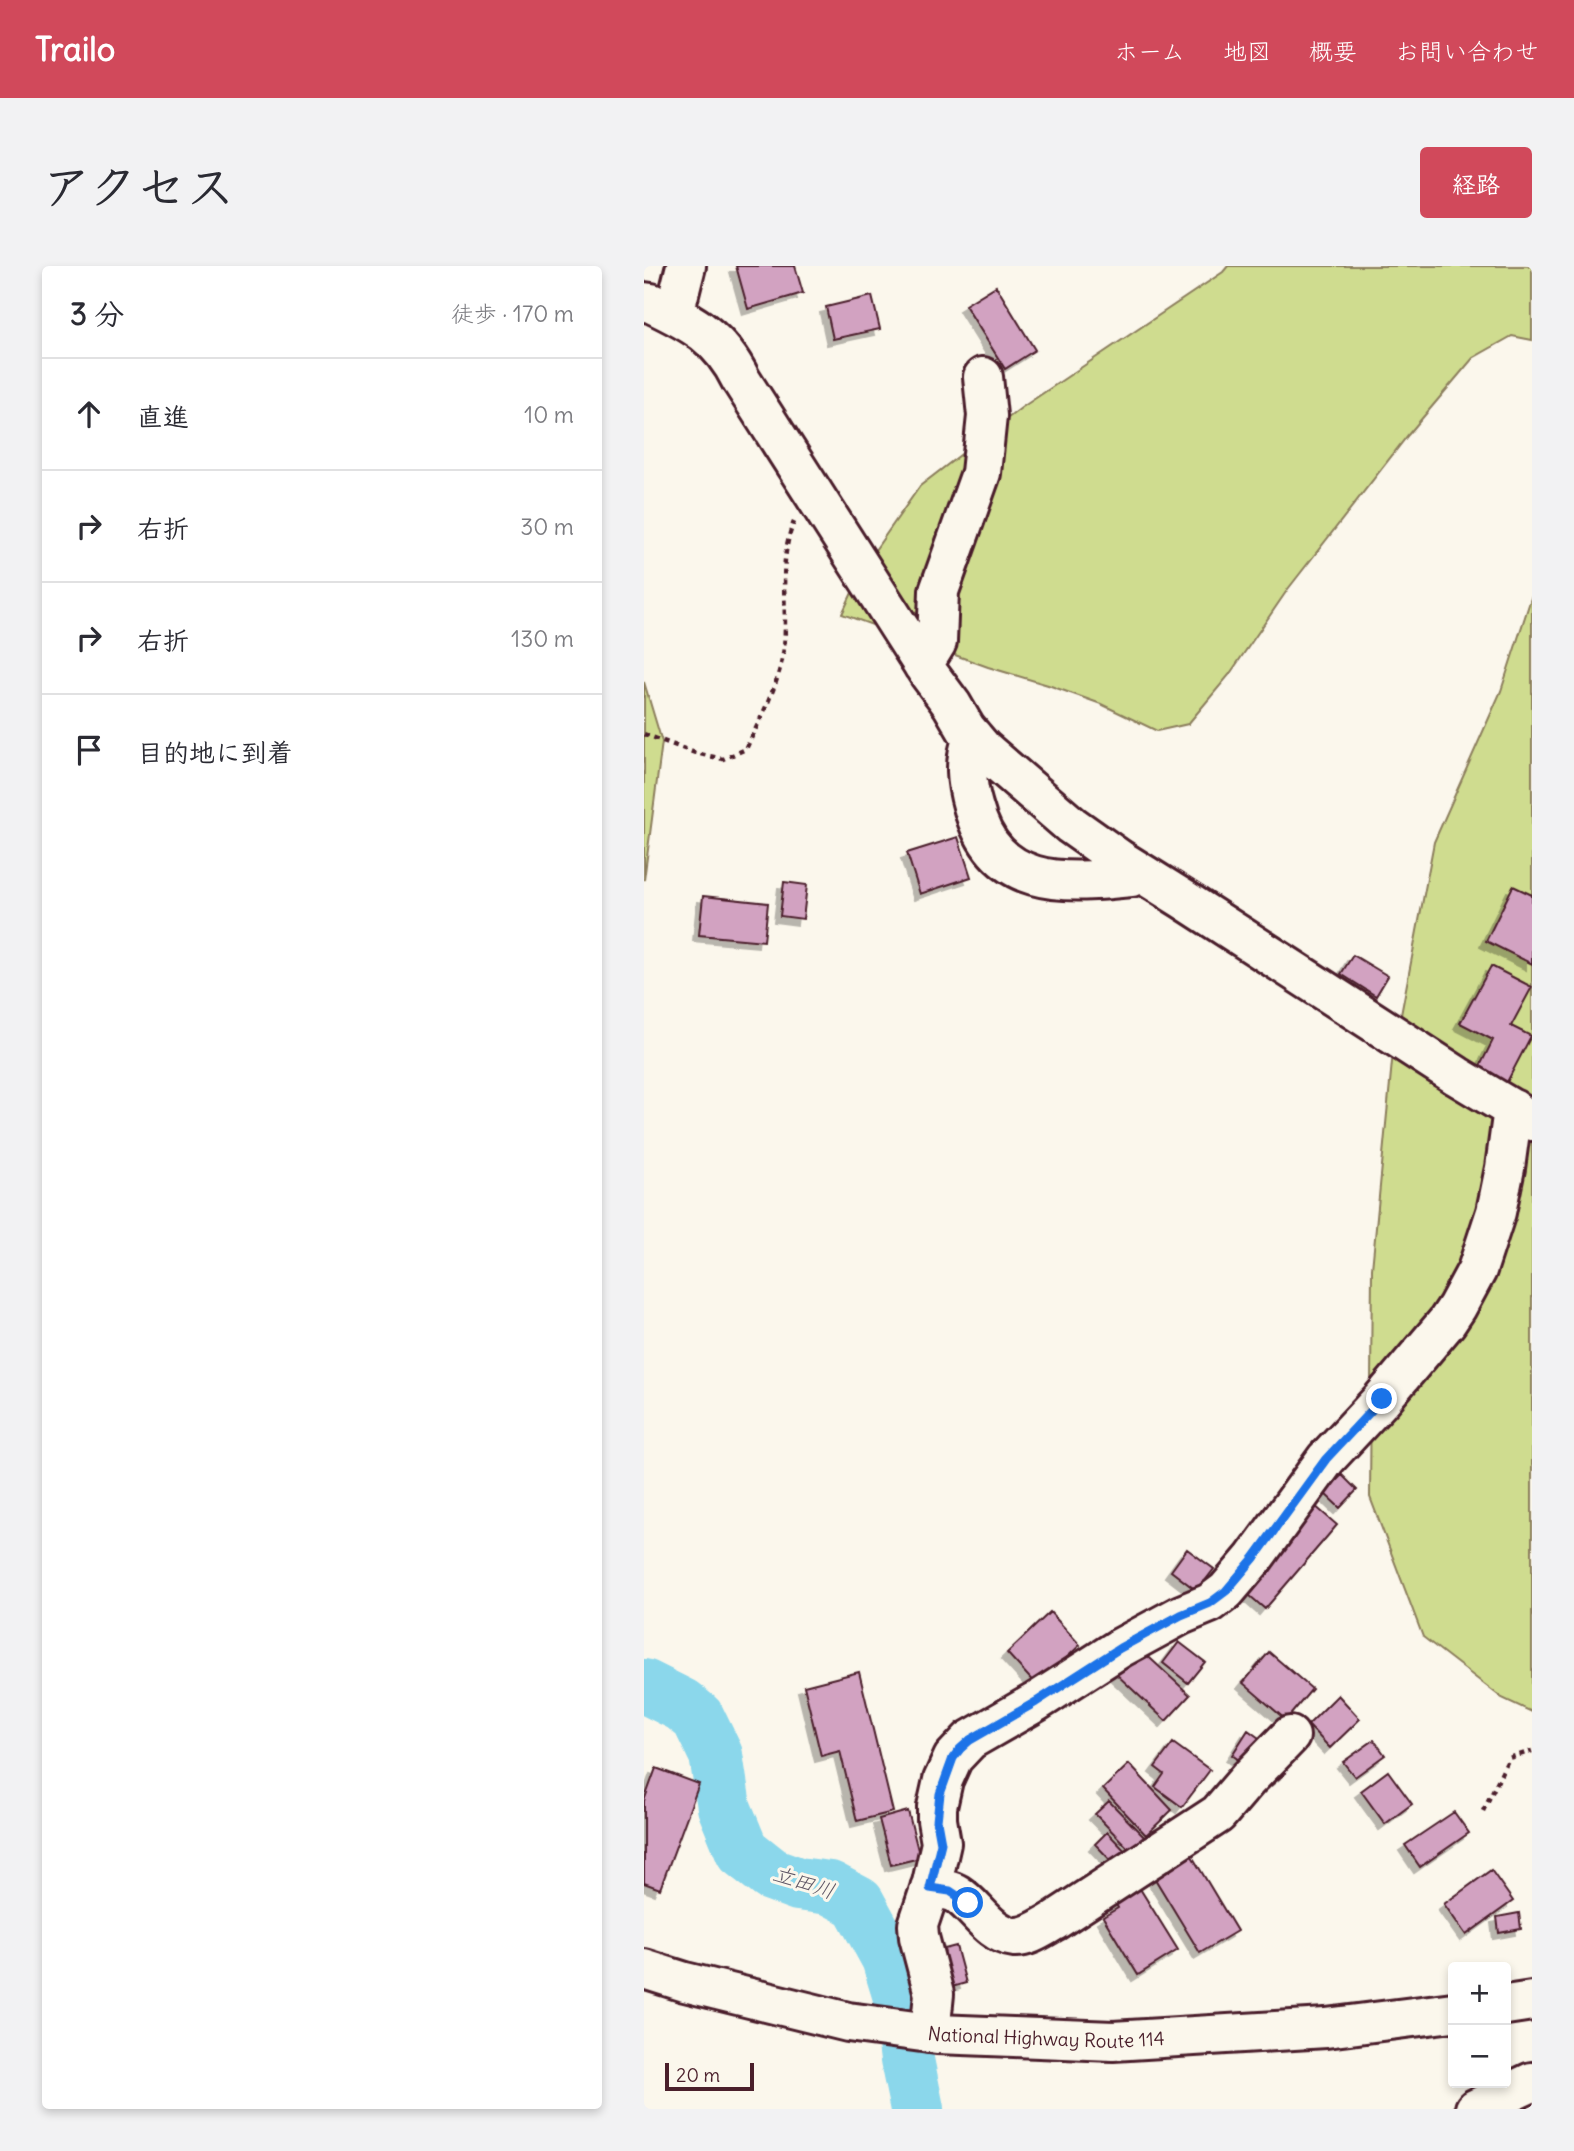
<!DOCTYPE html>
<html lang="ja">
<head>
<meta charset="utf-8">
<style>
  body { margin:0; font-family:Delius,"Klee One",sans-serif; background:#f2f2f3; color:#2b2b33 }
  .controls { position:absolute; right:21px; bottom:21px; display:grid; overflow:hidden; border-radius:7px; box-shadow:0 4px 10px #0003 }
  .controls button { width:63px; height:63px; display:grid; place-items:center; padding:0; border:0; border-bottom:2px solid #e1e1e2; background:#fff; color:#2b2b33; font:35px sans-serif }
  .scale { position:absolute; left:21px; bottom:18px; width:89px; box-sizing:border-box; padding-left:7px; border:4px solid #4a1f2b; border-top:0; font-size:19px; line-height:24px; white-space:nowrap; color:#4a1f2b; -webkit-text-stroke:5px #fbf7ec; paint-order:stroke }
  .stop { position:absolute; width:21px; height:21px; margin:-16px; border:5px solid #1a73e8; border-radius:50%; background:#fff }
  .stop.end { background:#1a73e8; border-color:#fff; box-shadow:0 2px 7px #0008 }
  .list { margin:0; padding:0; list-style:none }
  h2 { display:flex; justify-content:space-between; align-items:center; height:91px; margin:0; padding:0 28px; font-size:30px }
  h2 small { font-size:23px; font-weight:400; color:#7c7c81 }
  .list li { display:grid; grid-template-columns:46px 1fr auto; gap:21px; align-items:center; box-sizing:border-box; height:112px; padding:0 28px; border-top:2px solid #e1e1e2 }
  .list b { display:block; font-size:26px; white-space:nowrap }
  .list em { font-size:23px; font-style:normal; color:#7c7c81 }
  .icon { flex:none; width:38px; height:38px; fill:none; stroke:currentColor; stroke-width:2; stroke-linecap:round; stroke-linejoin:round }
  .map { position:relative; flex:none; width:888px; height:1843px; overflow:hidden; border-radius:7px }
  header { display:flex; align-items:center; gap:42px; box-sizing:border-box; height:98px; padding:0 35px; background:#d1495b; color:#fff }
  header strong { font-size:33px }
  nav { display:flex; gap:38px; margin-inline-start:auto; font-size:24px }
  .intro { display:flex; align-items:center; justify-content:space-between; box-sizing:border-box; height:168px; padding:0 42px }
  h1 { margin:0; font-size:49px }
  .button { padding:18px 32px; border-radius:7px; background:#d1495b; color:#fff; font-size:24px; font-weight:700 }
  main { display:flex; gap:42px; padding:0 42px }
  aside { flex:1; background:#fff; border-radius:7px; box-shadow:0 4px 10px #0003 }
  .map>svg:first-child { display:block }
  .green { fill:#cfdc8f; stroke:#8c7e5d; stroke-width:2 }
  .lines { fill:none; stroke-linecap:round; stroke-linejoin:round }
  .river { stroke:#8bd7eb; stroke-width:54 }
  .building { fill:#d2a2c1; stroke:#4a1f2b; stroke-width:2; filter:url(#shadow) }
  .minor-casing { stroke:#4a1f2b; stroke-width:44 }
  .highway-casing { stroke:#4a1f2b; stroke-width:44 }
  .path { stroke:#4a1f2b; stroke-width:4.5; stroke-dasharray:5 5; stroke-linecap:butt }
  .minor { stroke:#fbf7ec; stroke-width:38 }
  .highway { stroke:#fbf7ec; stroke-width:38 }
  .route { stroke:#1a73e8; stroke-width:9 }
  .labels { text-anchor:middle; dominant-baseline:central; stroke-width:6; stroke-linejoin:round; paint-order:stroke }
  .street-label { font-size:19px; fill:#4a1f2b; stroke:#fbf7ec }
  .water-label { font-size:21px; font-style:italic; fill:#5e5665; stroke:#fbf7ec }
</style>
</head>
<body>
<header>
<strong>Trailo</strong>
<nav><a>ホーム</a><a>地図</a><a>概要</a><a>お問い合わせ</a></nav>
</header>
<div class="intro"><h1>アクセス</h1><a class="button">経路</a></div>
<main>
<aside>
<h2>3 分<small>徒歩 · 170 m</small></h2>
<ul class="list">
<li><svg class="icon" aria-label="ahead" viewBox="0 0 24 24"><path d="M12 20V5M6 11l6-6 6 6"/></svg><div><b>直進</b></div><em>10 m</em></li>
<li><svg class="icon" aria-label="right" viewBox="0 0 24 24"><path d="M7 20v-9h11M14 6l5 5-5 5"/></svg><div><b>右折</b></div><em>30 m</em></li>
<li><svg class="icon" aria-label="right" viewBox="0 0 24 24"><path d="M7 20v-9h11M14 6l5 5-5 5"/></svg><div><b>右折</b></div><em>130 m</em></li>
<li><svg class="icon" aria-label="arrive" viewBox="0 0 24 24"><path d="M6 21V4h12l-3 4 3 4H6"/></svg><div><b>目的地に到着</b></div></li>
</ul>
</aside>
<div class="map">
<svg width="888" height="1843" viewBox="0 0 888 1843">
  <defs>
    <filter id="shadow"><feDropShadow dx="-6" dy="6" stdDeviation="0" flood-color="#0004"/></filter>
  </defs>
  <rect width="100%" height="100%" fill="#fbf7ec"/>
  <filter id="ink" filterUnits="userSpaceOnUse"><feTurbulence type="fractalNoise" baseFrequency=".0143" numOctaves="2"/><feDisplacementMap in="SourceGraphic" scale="14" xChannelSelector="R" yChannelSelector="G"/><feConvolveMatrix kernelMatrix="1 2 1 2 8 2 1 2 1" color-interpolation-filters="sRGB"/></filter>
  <g filter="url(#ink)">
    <path class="green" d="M584,0H888V74L868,70L829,92L764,169L644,323L585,409L544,458L513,465L457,438L404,419L344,401L198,348L222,297L276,220L377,142L579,6Z
      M888,329V1446L858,1432L779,1371L726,1231L728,1003L748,796L790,576L857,425Z
      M0,416L18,476L0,614Z"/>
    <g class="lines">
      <path class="river" d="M0,1420L38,1439L54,1452L72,1489L80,1541L98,1585L127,1608L154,1618L186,1622L214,1637L244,1692L255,1728L263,1794L273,1843"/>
    </g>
    <path class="building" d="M92,0H151L159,27L104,43Z
      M352,20L391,84L361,103L321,39Z
      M228,30L236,63L189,73L182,41Z
      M314,571L327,611L276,628L263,587Z
      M140,616L163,619L159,653L136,650Z
      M869,620L888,629V698L842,675Z
      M59,630L124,637L120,675L55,669Z
      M709,689L744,710L732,730L697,708Z
      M847,700L888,721L867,760L887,770L862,818L834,804L849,774L816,757Z
      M698,1209L713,1224L696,1242L680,1227Z
      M670,1239L693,1259L621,1343L598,1323Z
      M543,1283L570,1303L553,1325L527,1305Z
      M406,1346L436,1379L393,1420L363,1387Z
      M535,1376L561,1396L544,1417L519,1397Z
      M495,1382L546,1429L522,1455L471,1407Z
      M625,1386L668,1423L642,1454L599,1417Z
      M215,1406L249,1546L213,1555L196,1485L177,1490L160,1420Z
      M694,1429L716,1453L686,1482L664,1459Z
      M604,1464L622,1477L605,1501L588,1489Z
      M730,1474L741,1489L711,1511L699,1496Z
      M529,1477L566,1504L538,1541L511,1521L520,1508L511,1501Z
      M632,1496L642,1507L618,1527L609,1515Z
      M485,1498L528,1544L502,1569L459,1523Z
      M12,1502L55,1518L16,1623L0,1617V1535Z
      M744,1505L768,1538L741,1558L717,1525Z
      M465,1535L505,1576L491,1589L451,1548Z
      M264,1545L276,1592L247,1599L235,1553Z
      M810,1546L825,1567L776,1601L761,1579Z
      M463,1566L486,1590L474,1602L451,1578Z
      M542,1580L593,1665L556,1687L505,1603Z
      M847,1604L869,1635L822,1669L800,1638Z
      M490,1613L534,1684L494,1709L459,1651L474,1642L466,1628Z
      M875,1647L877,1663L855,1667L853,1651Z
      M312,1680L322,1717L304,1722L293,1685Z"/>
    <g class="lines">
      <g class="minor-casing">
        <path id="minor" d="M0,36L7,37C49,57 76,71 97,114L285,408L308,439L322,463L339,483L427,559L475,593L539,633L813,810L888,855
          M30,48L42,0
          M279,399L293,376L295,325L337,207L343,150L339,111
          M329,471C320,494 322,516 329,540C351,623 417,618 487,611L493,605
          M286,1622C295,1623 305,1623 313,1628C332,1640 345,1668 370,1671C384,1672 399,1661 410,1655L574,1548L604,1513L646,1470
          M286,1767L290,1728L275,1671L274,1659L288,1617L297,1577L293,1554V1541L299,1514L309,1492L326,1474L392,1436L476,1382L537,1349L566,1337L582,1325L610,1292L682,1193L738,1133L803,1056L813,1041L833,1004L852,946L861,902L869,843
          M831,1843L888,1816"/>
      </g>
      <g class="highway-casing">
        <g id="highway">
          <path id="s1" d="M0,1703L41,1716L204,1756L293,1768L469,1775L682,1762L809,1746"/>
          <path d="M862,1739L888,1735"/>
        </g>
      </g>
      <path class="path" d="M0,468L51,487L79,493L102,483C117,451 136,417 140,381C144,340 133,296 150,256
        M839,1545L865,1492L888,1485"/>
      <use href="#minor" class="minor"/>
      <use href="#highway" class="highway"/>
    </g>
  </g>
  <g class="lines" filter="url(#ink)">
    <path class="route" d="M324,1637L306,1625L286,1622L297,1577L293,1555L296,1528L309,1492L316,1483L326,1474L392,1436L476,1382L537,1349L566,1337L582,1325L610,1292L682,1193L738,1133"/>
  </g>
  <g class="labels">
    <g class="street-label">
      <text stroke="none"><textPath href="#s1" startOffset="410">National Highway Route 114</textPath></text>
    </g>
    <g class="water-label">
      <text transform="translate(160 1616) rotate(18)">立田川</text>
    </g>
  </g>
</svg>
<div class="controls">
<button>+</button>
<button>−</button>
</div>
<div class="scale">20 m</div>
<div class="stop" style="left:324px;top:1637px"></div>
<div class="stop end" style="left:738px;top:1133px"></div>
</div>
</main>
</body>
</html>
